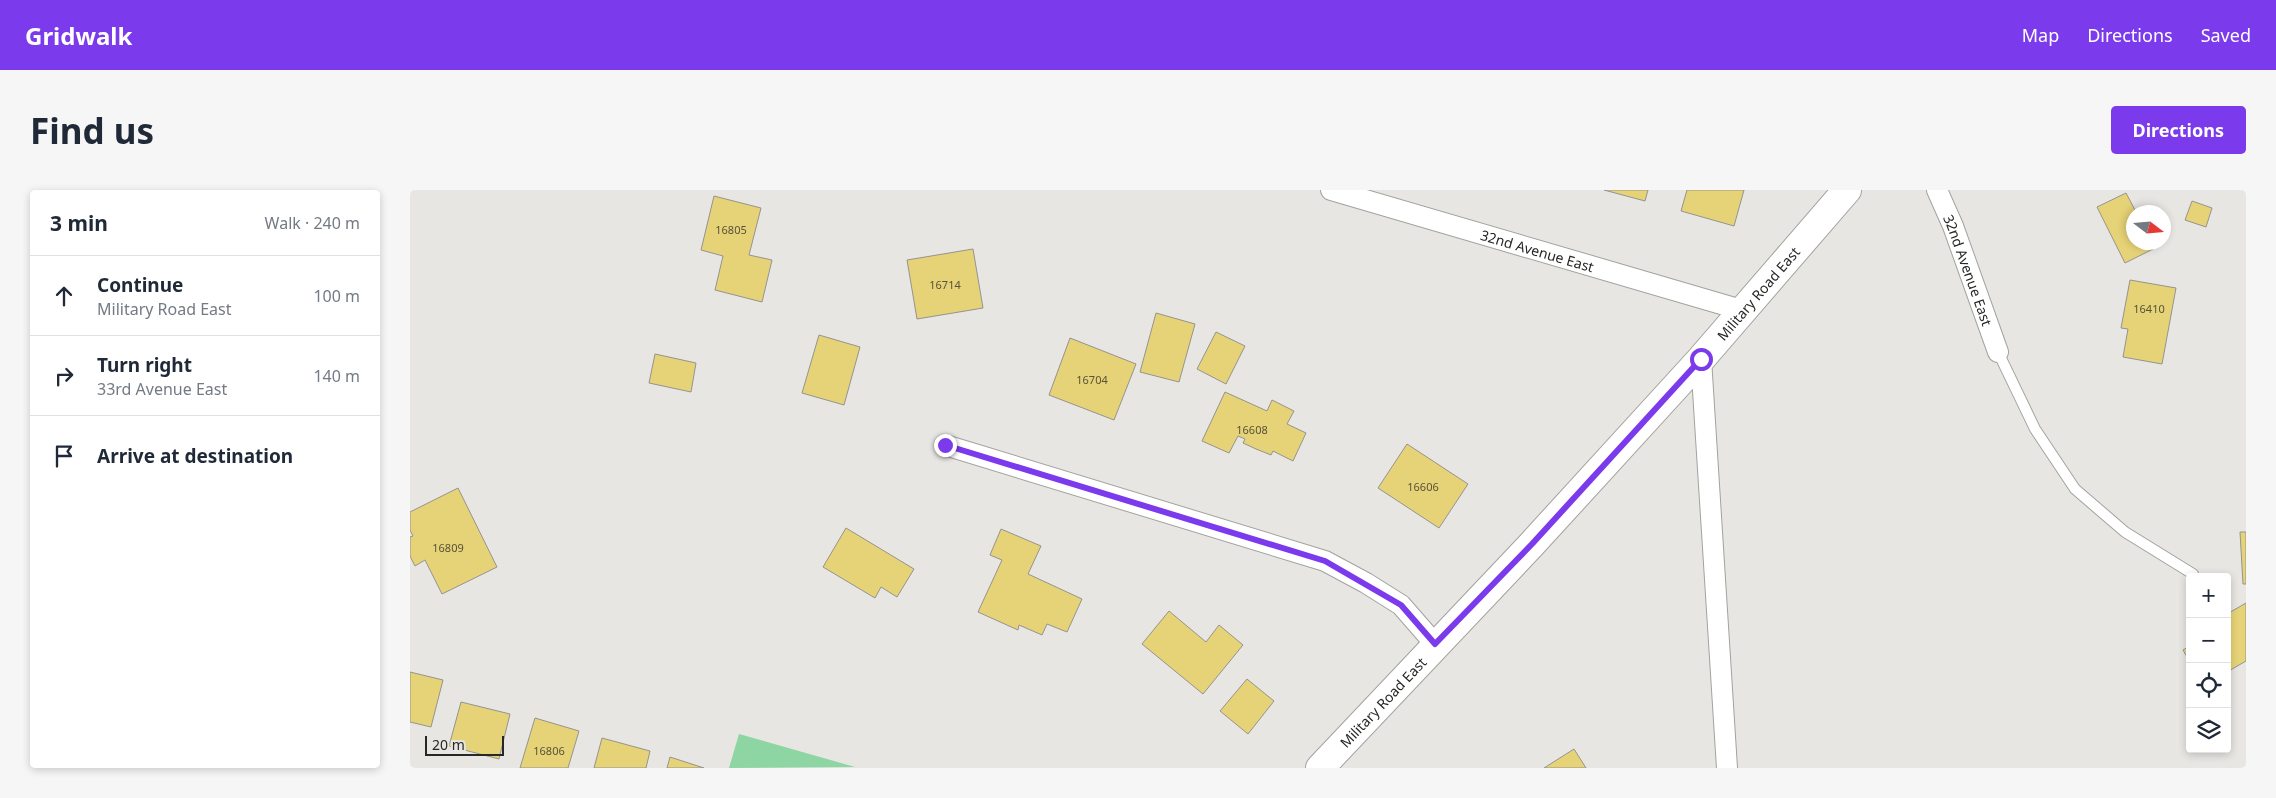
<!DOCTYPE html>
<html lang="en">
<head>
<meta charset="utf-8">
<style>
  body { margin:0; font-family:"Noto Sans",sans-serif; background:#f6f6f7; color:#1f2937 }
  .controls { position:absolute; right:15px; bottom:15px; display:grid; overflow:hidden; border-radius:5px; box-shadow:0 2px 8px #0003 }
  .controls button { width:45px; height:45px; display:grid; place-items:center; padding:0; border:0; border-bottom:1px solid #e0e1e3; background:#fff; color:#1f2937; font:25px sans-serif }
  .compass { position:absolute; left:1716px; top:15px; width:45px; height:45px; border-radius:50%; background:#fff; box-shadow:0 2px 8px #0003; rotate:106deg }
  .scale { position:absolute; left:15px; bottom:12px; width:79px; box-sizing:border-box; padding-left:5px; border:2px solid #272725; border-top:0; font-size:14px; line-height:18px; white-space:nowrap; color:#272725; -webkit-text-stroke:4px #e7e6e2; paint-order:stroke }
  .stop { position:absolute; width:15px; height:15px; margin:-11px; border:4px solid #7c3aed; border-radius:50%; background:#fff }
  .stop.end { background:#7c3aed; border-color:#fff; box-shadow:0 1px 5px #0008 }
  .list { margin:0; padding:0; list-style:none }
  h2 { display:flex; justify-content:space-between; align-items:center; height:65px; margin:0; padding:0 20px; font-size:21px }
  h2 small { font-size:16px; font-weight:400; color:#747a83 }
  .list li { display:grid; grid-template-columns:32px 1fr auto; gap:15px; align-items:center; box-sizing:border-box; height:80px; padding:0 20px; border-top:1px solid #e0e1e3 }
  .list b { display:block; font-size:19px; white-space:nowrap }
  .list p { margin:0; font-size:16px; white-space:nowrap; color:#747a83 }
  .list em { font-size:16px; font-style:normal; color:#747a83 }
  .icon { flex:none; width:28px; height:28px; fill:none; stroke:currentColor; stroke-width:2; stroke-linecap:round; stroke-linejoin:round }
  .map { position:relative; flex:none; width:1836px; height:578px; overflow:hidden; border-radius:5px }
  header { display:flex; align-items:center; gap:30px; box-sizing:border-box; height:70px; padding:0 25px; background:#7c3aed; color:#fff }
  header strong { font-size:24px }
  nav { display:flex; gap:28px; margin-inline-start:auto; font-size:18px }
  .intro { display:flex; align-items:center; justify-content:space-between; box-sizing:border-box; height:120px; padding:0 30px }
  h1 { margin:0; font-size:35px }
  .button { padding:12px 22px; border-radius:5px; background:#7c3aed; color:#fff; font-size:18px; font-weight:700 }
  main { display:flex; gap:30px; padding:0 30px }
  aside { flex:1; background:#fff; border-radius:5px; box-shadow:0 2px 8px #0003 }
  .map>svg:first-child { display:block }
  .green { fill:#8dd5a2 }
  .building { fill:#e7d377; stroke:#94938f }
  .lines { fill:none; stroke-linecap:round; stroke-linejoin:round }
  .lane-casing { stroke:#a2a29e; stroke-width:12 }
  .street-casing { stroke:#a2a29e; stroke-width:22 }
  .secondary-casing { stroke:#a2a29e; stroke-width:30 }
  .lane { stroke:#fff; stroke-width:10 }
  .street { stroke:#fff; stroke-width:20 }
  .secondary { stroke:#fff; stroke-width:28 }
  .route { stroke:#7c3aed; stroke-width:6 }
  .labels { text-anchor:middle; dominant-baseline:central; stroke-width:5; stroke-linejoin:round; paint-order:stroke }
  .number-label { font-size:11px; fill:#57523a }
  .street-label { font-size:14px; fill:#272725; stroke:#e7e6e2 }
</style>
</head>
<body>
<header>
<strong>Gridwalk</strong>
<nav><a>Map</a><a>Directions</a><a>Saved</a></nav>
</header>
<div class="intro"><h1>Find us</h1><a class="button">Directions</a></div>
<main>
<aside>
<h2>3 min<small>Walk · 240 m</small></h2>
<ul class="list">
<li><svg class="icon" aria-label="ahead" viewBox="0 0 24 24"><path d="M12 20V5M6 11l6-6 6 6"/></svg><div><b>Continue</b><p>Military Road East</p></div><em>100 m</em></li>
<li><svg class="icon" aria-label="right" viewBox="0 0 24 24"><path d="M7 20v-9h11M14 6l5 5-5 5"/></svg><div><b>Turn right</b><p>33rd Avenue East</p></div><em>140 m</em></li>
<li><svg class="icon" aria-label="arrive" viewBox="0 0 24 24"><path d="M6 21V4h12l-3 4 3 4H6"/></svg><div><b>Arrive at destination</b></div></li>
</ul>
</aside>
<div class="map">
<svg width="1836" height="578" viewBox="0 0 1836 578">
  <rect width="100%" height="100%" fill="#e7e6e2"/>
  <path class="green" d="M329,544L445,577L319,578Z"/>
  <path class="building" d="M1194,0H1238L1235,11Z
    M1277,0H1334L1324,36L1271,21Z
    M1716,3L1726,22H1724V52H1740L1743,59L1715,73L1687,17Z
    M304,6L351,18L339,65L362,70L352,112L305,100L313,66L291,60Z
    M1782,11L1802,18L1796,37L1775,30Z
    M563,59L573,118L507,129L497,70Z
    M1720,90L1766,98L1752,174L1713,167L1718,139L1711,138Z
    M746,123L785,134L769,192L730,182Z
    M806,142L835,156L816,194L787,179Z
    M409,145L450,157L434,215L392,203Z
    M660,148L726,174L704,230L639,205Z
    M245,164L286,173L281,202L239,193Z
    M815,202L857,221L862,210L884,221L877,234L896,243L883,271L863,261L861,265L846,259L833,253L835,249L828,246L819,263L792,251Z
    M997,254L1058,294L1029,338L968,298Z
    M48,298L87,377L32,404L15,370L5,376L0,366V347L3,346L0,340V322Z
    M436,338L504,379L487,407L471,397L465,408L413,377Z
    M591,339L631,356L618,384L672,409L657,442L637,434L632,445L609,435L608,440L568,422L592,370L580,365Z
    M1830,342H1836V394H1833Z
    M1836,413V471L1817,482V424Z
    M759,421L796,452L809,435L833,455L793,504L732,454Z
    M1780,456V472L1773,460Z
    M0,482L33,490L21,537L0,532Z
    M837,489L864,511L838,544L810,521Z
    M51,512L100,524L89,569L39,556Z
    M125,528L169,541L158,578H110Z
    M192,548L240,561L236,578H184Z
    M1164,559L1176,578H1134Z
    M260,567L294,578H257Z"/>
  <g class="lines">
    <g class="lane-casing">
      <path id="lane" d="M1588,162L1625,239L1665,299L1715,342L1783,384"/>
    </g>
    <g class="street-casing">
      <g id="street">
        <path id="s1" d="M921,0L1335,121"/>
        <path id="s2" d="M1527,0L1543,36L1588,162"/>
        <path d="M1291,169L1317,578"/>
        <path d="M535,255L915,371L956,393L991,415L1025,454"/>
      </g>
    </g>
    <g class="secondary-casing">
      <g id="secondary">
        <path id="s3" d="M910,578L1122,354L1291,169L1437,0"/>
      </g>
    </g>
    <use href="#lane" class="lane"/>
    <use href="#street" class="street"/>
    <use href="#secondary" class="secondary"/>
  </g>
  <g class="lines">
    <path class="route" d="M535,255L915,371L991,415L1025,454L1122,354L1291,169"/>
  </g>
  <g class="labels">
    <g class="number-label">
      <text x="321" y="39">16805</text>
      <text x="535" y="94">16714</text>
      <text x="1739" y="118">16410</text>
      <text x="682" y="189">16704</text>
      <text x="842" y="239">16608</text>
      <text x="1013" y="296">16606</text>
      <text x="38" y="357">16809</text>
      <text x="139" y="560">16806</text>
    </g>
    <g class="street-label">
      <text stroke="none"><textPath href="#s1" startOffset="215">32nd Avenue East</textPath></text>
      <text stroke="none"><textPath href="#s2" startOffset="86">32nd Avenue East</textPath></text>
      <text stroke="none"><textPath href="#s3" startOffset="646">Military Road East</textPath></text>
      <text stroke="none"><textPath href="#s3" startOffset="91">Military Road East</textPath></text>
    </g>
  </g>
</svg>
<div class="controls">
<button>+</button>
<button>−</button>
<button><svg class="icon" aria-label="locate" viewBox="0 0 24 24"><circle cx="12" cy="12" r="6"/><path d="M12 2v4M12 18v4M2 12h4M18 12h4"/></svg></button>
<button><svg class="icon" aria-label="layers" viewBox="0 0 24 24"><path d="M12 4l9 5-9 5-9-5zM3 14l9 5 9-5"/></svg></button>
</div>
<svg class="compass" viewBox="-18 -18 36 36"><path d="M0-13l5 13h-10z" fill="#e53935"/><path d="M0 13l5-13h-10z" fill="#747a83"/></svg>
<div class="scale">20 m</div>
<div class="stop" style="left:1291px;top:169px"></div>
<div class="stop end" style="left:535px;top:255px"></div>
</div>
</main>
</body>
</html>
